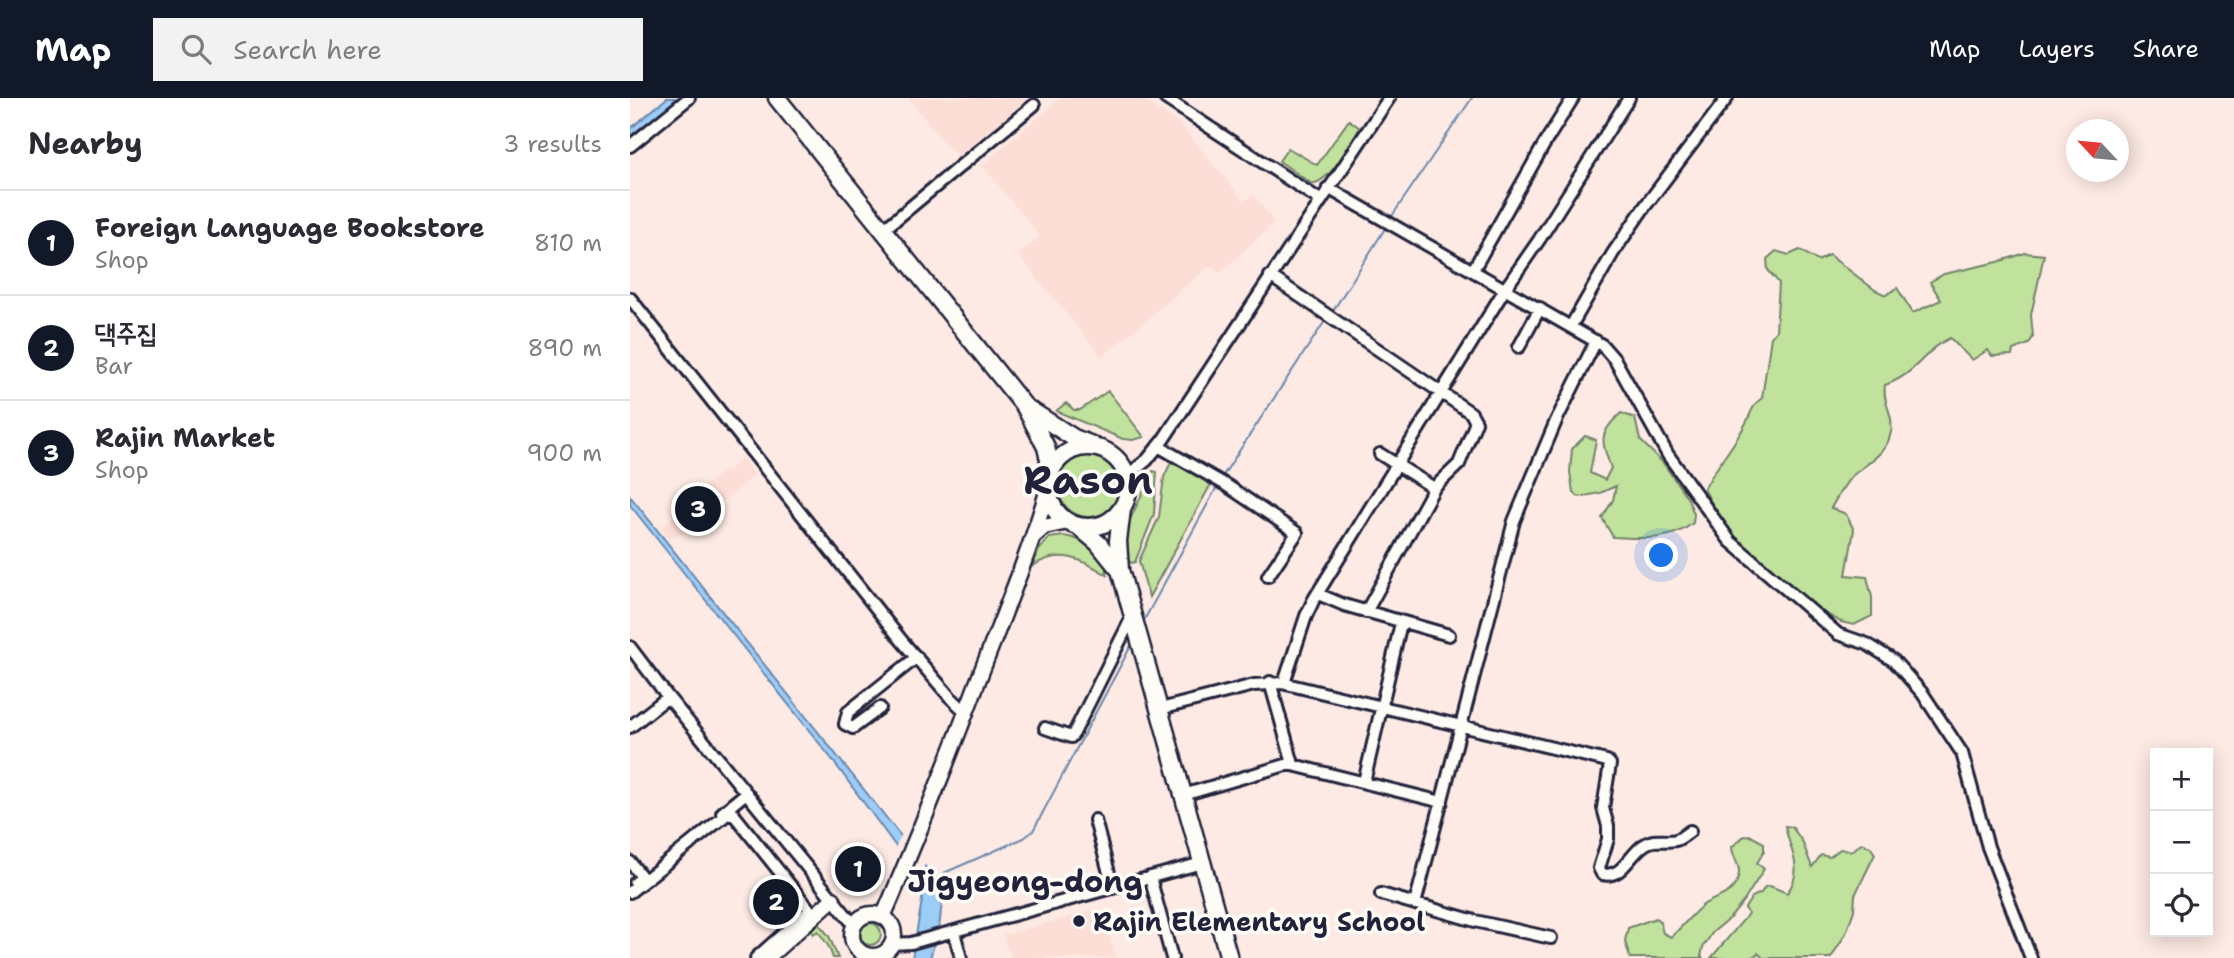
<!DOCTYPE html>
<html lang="en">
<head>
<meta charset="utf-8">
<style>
  body { margin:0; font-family:"Shantell Sans","Poor Story",sans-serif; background:#f2f2f3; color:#2b2b33 }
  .controls { position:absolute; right:21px; bottom:21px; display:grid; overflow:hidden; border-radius:0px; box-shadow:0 4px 18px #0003 }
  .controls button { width:63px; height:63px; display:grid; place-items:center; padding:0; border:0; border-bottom:2px solid #e1e1e2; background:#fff; color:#2b2b33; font:35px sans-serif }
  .compass { position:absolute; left:1436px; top:21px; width:63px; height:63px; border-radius:50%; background:#fff; box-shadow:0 4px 18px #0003; rotate:296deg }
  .you { position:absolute; left:1032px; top:458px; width:24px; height:24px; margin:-18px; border:5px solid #fff; border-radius:50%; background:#1a73e8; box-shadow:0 0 0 10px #1a73e833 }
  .badge { display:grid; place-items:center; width:46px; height:46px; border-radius:50%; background:#111827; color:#fff; font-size:23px; font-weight:700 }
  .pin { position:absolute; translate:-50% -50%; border:4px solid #fff; box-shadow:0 2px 7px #0006 }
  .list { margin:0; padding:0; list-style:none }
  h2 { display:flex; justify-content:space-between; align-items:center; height:91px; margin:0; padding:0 28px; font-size:30px }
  h2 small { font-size:23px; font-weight:400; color:#7c7c81 }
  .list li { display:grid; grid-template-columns:46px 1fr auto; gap:21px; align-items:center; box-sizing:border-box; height:105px; padding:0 28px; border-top:2px solid #e1e1e2 }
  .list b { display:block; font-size:26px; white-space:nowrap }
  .list p { margin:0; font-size:23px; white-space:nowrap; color:#7c7c81 }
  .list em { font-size:23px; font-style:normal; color:#7c7c81 }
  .icon { flex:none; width:38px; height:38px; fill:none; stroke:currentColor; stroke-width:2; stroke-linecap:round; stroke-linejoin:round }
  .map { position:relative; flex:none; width:1604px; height:860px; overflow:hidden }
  header { display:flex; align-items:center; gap:42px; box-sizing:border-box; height:98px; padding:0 35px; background:#111827; color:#fff }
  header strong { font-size:33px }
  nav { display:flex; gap:38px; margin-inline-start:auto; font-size:24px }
  .search { width:490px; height:63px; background:#f2f2f3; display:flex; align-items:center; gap:18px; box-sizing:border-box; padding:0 24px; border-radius:0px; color:#7c7c81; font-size:26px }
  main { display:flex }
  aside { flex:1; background:#fff }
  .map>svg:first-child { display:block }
  .built { fill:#fdded6 }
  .green { fill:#c1e29c; stroke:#72826c; stroke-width:2 }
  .water { fill:#9cccf8; stroke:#6b88ac; stroke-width:2 }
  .pier { fill:#fdeae4 }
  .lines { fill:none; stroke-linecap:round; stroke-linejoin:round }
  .stream { stroke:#6b88ac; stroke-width:2 }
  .minor-casing { stroke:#22223b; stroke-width:16 }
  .major-casing { stroke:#22223b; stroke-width:19 }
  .highway-casing { stroke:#22223b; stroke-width:21 }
  .minor { stroke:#fdfcf7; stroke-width:10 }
  .major { stroke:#fdfcf7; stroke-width:14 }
  .highway { stroke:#fdfcf7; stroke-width:16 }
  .poi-dot { fill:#22223b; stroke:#fdfcf7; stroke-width:2.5 }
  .labels { text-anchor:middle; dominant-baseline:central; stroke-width:7; stroke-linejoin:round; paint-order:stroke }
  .poi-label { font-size:26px; font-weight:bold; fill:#22223b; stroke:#fdfcf7; text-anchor:start }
  .quarter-label { font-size:30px; font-weight:bold; fill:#22223b; stroke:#fdfcf7 }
  .town-label { font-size:40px; font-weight:bold; fill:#22223b; stroke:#fdfcf7 }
</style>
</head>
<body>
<header>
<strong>Map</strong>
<div class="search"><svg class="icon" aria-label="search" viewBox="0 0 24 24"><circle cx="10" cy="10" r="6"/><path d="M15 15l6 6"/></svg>Search here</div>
<nav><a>Map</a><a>Layers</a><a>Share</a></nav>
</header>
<main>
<aside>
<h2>Nearby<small>3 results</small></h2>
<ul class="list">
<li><span class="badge">1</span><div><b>Foreign Language Bookstore</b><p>Shop</p></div><em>810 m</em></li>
<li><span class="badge">2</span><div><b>댁주집</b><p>Bar</p></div><em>890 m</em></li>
<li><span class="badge">3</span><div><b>Rajin Market</b><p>Shop</p></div><em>900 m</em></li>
</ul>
</aside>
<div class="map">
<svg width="1604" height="860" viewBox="0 0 1604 860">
  <rect width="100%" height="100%" fill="#fdeae4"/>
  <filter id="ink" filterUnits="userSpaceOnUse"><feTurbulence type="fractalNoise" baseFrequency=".0143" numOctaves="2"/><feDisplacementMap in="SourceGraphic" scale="14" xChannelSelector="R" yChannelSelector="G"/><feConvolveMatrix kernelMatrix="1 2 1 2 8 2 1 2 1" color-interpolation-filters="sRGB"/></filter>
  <g filter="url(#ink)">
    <path class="built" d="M278,0H398L327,59Z
      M430,0H510L550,26L614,103L623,97L645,124L589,176L581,167L472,259L388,157L410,138L352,67Z
      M112,361L125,377L49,439L39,440L31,429L74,393L72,390L94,372L96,374Z
      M472,810L486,860H381L373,837Z"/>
    <path class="green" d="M719,22L730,30C719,46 702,83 682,86L649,63L658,50L687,67Z
      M1170,152L1188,163L1199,157L1245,192L1256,197L1267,190L1283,215L1311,202L1300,184L1314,176L1368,164L1395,155L1414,157L1401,217L1403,239L1399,246L1383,252L1382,257L1362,258L1358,252L1342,262L1320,240C1294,252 1286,277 1255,287C1252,306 1264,314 1261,334C1257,356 1238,364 1222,378C1214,387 1207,399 1201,410L1216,416L1224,432L1216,477L1237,479L1242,499V518L1224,527L1211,524L1191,513L1108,443L1094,427L1074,391C1087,367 1105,347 1117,323C1121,314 1124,305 1132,300L1141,239L1146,233L1149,185L1138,172L1137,161L1146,153L1159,157Z
      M478,293L514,339L503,342L493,341L426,313L436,305L444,312H450Z
      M991,315L1005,320L1010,342L1034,366L1058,401L1064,416L1063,425C1040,444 1011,440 983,439L972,420L983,402L986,388L970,395L949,399L943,394L940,374L942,351L955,338L966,342L960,375L975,382L981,370C971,342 968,336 991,315Z
      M428 388a31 31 0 1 1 62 0a31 31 0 1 1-62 0Z
      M541,364H547L581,386L519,499L509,463L529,419L534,379Z
      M523,373L527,374L524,416L505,464L502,465L498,463L495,443V432Z
      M434,438C455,441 475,455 477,477C452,461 430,450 403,468L409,452L419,440Z
      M1155,728L1162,729L1172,743L1182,769L1191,757L1200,759L1210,751L1222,753L1232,745L1241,750L1245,756L1225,797L1224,812L1216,835L1201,860H1133L1128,855L1121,860H1081L1115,820L1118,815L1115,810L1122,799L1131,795L1135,789L1140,788L1157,795C1175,770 1160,754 1155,728Z
      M1119,737L1134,745V753L1127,765L1134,771L1114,803L1100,820L1083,834L1073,849L1071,859L1073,860H1000L995,843L998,830L1026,820L1030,824L1033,835L1041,839C1052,829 1062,816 1073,807C1086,798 1107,797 1109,775C1110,767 1102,758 1102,749L1113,739Z
      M229 836a11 11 0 1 1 22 0a11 11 0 1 1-22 0Z
      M189,826L199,838L208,860H203L199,849L188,833L183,836L181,832Z"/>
    <path class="water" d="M37,0H50L0,38V31Z
      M0,398L298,772L314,787L309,830L300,860H282L294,791L289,780L201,660L0,407Z"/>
    <path class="pier" d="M273,734L296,764L287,784L264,752Z"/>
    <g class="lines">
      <path class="stream" d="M760,121L842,0
        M701,216L756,129
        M592,379L695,223
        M512,526L588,387
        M306,782L314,775L394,740L403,733L503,544"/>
      <g class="minor-casing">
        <path id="minor" d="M535,0L690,102
          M0,48L59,0
          M698,90L972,247L985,262L1038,357L1100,443L1208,536L1237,546L1264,563L1293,596L1332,655L1358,749L1401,860
          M253,132L404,7
          M843,172L916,43L943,0
          M640,178L841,315L846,324L829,366L804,390L750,356
          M0,200L272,543L320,599L336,614
          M941,228L983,155L1013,111L1097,0
          M889,249L910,210
          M528,348L596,387L667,435L638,478
          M497,378L517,362L533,342L759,0
          M688,496L714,507L819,537
          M736,514L804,390
          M0,549L38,599L224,827
          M640,584L663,666
          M654,585L676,518L684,501L875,191L909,142L999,0
          M250,610L223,630L215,626L218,614L287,559
          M530,611L624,587L652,585L977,663L980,666L973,710L978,728V741L969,770L972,776C992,781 999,757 1014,747C1025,739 1034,745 1046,742C1050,741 1056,736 1060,733
          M0,629L38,599
          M415,630L441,639L444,635L503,517
          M734,684L771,525
          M553,697L659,666L812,704
          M92,715L116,695
          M465,722L483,790
          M0,764L12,779L5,785
          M520,779L542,860
          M0,794L101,713L180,812L126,860
          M751,796L845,823L921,840
          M785,806L884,423L926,323L966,243
          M324,834L331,860
          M261,846L281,845L572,765"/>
      </g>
      <g class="major-casing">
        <path id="major" d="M404,438L414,429L438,424
          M222 837a21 21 0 1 1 42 0a21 21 0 1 1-42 0Z
          M253,819C288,739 320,657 351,575C374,515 399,456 417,394
          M137,860L203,801"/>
      </g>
      <g class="highway-casing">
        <path id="highway" d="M147,0L395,309L416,349L421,371
          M397,310L444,340L462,347
          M418 389a40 40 0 1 1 80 0a40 40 0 1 1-80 0Z
          M492,411L488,443L490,472L599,860
          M449,429L468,445L488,470"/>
      </g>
      <use href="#minor" class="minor"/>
      <use href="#major" class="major"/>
      <use href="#highway" class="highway"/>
    </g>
  </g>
  <circle class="poi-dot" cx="449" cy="823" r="7"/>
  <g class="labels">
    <g class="poi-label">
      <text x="463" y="823">Rajin Elementary School</text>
    </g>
    <g class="quarter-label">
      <text x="395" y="783">Jigyeong-dong</text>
    </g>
    <g class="town-label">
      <text x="458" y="382">Rason</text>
    </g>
  </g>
</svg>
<div class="controls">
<button>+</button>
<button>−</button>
<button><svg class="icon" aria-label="locate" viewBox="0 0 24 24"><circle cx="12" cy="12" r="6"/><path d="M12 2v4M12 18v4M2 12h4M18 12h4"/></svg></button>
</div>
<svg class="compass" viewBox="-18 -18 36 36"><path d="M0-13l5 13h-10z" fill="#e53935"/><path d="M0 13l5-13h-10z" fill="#7c7c81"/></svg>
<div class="you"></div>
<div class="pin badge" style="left:228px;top:771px">1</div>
<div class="pin badge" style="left:146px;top:804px">2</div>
<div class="pin badge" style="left:68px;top:411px">3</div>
</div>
</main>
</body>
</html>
